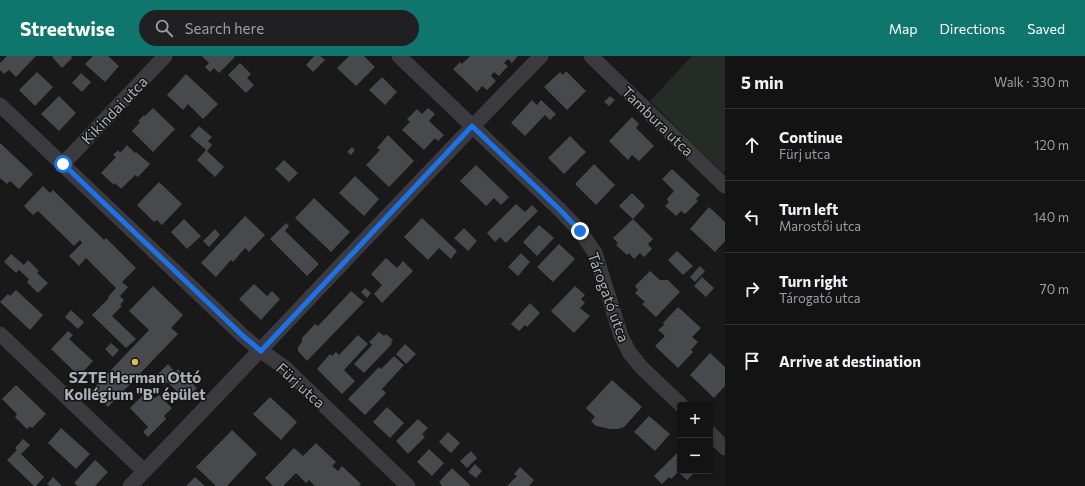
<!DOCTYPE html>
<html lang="en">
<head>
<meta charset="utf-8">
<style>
  body { margin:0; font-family:Commissioner,sans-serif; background:#202022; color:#f1f3f6 }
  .controls { position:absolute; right:12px; bottom:12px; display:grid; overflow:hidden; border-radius:4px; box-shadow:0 2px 6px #0003 }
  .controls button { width:36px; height:36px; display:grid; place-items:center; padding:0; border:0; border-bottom:1px solid #323234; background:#131314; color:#f1f3f6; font:20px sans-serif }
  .stop { position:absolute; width:12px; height:12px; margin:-9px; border:3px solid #1a73e8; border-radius:50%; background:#fff }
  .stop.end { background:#1a73e8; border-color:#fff; box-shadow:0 1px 4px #0008 }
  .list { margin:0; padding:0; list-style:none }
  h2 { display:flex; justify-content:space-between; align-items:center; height:52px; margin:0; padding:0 16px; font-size:17px }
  h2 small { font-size:13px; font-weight:400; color:#9d9ea0 }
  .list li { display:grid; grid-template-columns:26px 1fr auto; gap:12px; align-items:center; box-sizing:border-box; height:72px; padding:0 16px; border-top:1px solid #323234 }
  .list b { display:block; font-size:15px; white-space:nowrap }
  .list p { margin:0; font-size:13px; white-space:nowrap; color:#9d9ea0 }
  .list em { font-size:13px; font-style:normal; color:#9d9ea0 }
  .icon { flex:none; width:22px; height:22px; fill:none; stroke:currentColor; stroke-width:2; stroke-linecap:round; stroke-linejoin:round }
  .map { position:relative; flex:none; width:725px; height:430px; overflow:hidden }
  header { display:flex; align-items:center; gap:24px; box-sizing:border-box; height:56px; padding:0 20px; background:#0f766e; color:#fff }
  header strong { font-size:19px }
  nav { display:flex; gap:22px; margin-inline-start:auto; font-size:14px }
  .search { width:280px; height:36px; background:#202022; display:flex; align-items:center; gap:10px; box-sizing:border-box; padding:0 14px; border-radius:22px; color:#9d9ea0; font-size:15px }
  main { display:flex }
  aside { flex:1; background:#131314 }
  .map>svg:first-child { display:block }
  .green { fill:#252c26 }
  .building { fill:#48494d }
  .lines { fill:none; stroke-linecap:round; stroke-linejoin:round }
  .street { stroke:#3a3a3f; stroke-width:15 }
  .route { stroke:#1a73e8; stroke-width:5 }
  .poi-dot { fill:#dfbb4c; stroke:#141415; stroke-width:1.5 }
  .labels { text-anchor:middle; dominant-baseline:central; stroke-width:3; stroke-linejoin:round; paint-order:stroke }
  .street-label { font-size:15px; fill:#acafb9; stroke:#141415 }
  .poi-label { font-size:15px; font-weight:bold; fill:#acafb9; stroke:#141415 }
</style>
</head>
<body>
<header>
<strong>Streetwise</strong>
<div class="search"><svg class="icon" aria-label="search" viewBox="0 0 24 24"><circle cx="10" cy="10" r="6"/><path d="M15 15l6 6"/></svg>Search here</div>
<nav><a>Map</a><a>Directions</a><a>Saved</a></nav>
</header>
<main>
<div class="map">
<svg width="725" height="430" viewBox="0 0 725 430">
  <rect width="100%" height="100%" fill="#19191a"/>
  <path class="green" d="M692,0H725V115L723,117L650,45Z"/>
  <path class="building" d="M7,0H36L16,21L9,14L4,18L0,14V7Z
    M53,0H71L72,2L62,12L52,1Z
    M93,0H108L119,10L105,26L85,8Z
    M202,0H234L235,1L219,17L214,12L210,16L205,11L209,7Z
    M314,0H320L325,4L313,16L306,9Z
    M349,0H364L375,11L356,30L337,12Z
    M470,0H518L512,7L508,3L504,7L508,10L499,20L494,16L491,20L496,25L487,34L482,30L477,36L453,13L460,6L462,8Z
    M240,7L251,18L247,22L254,29L246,37L228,19Z
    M566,15L586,35L567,54L544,31L560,16L563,19Z
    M37,16L53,31L35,50L19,34Z
    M81,17L91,26L82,36L72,27Z
    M186,18L218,48L203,63L188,48L183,54L167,39Z
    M382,21L397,36L385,49L369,34Z
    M59,40L76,57L59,75L41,58Z
    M610,40L615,44L609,50L604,46Z
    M532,44L537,49L541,44L556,58L550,64L545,59L525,80L511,67Z
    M153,52L175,73L153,96L132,75L140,66L138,65L144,59L145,60Z
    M428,52L435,58L429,65L444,79L438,85L435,82L424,94L402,74L410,66L407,63L417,53L422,58Z
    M632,61L639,68L636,72L654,90L639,105L632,99L628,104L609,85Z
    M199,70L212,81L208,85L212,89L207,95L224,111L215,121L197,104L206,94L190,80Z
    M388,79L414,105L389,131L366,109L380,94L377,92Z
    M570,80L586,96L564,118L548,102Z
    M0,87L33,118L19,133L10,125L7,128L0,122Z
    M127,89L135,97L136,96L150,108L138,121L135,119L121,133L115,127L114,129L101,117L116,101L113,99L118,94L120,97Z
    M352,91L355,94L351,99L347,96Z
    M284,104L298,117L289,126L275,113Z
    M594,108L615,129L596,149L575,128Z
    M476,109L509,141L501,149L494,142L486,150L460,125Z
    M672,113L700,139L696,143L698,145L685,158L681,155L676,160L665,150L669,146L667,143L674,135L662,123Z
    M355,120L379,143L364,160L339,137Z
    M159,126L182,148L162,169L157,164L154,166L137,149Z
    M43,130L50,137L53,134L104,184L106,182L136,212L122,226L128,231L120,240L124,244L120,249L122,250L112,260L136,283L126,292L92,259L109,242L108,241L116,232L86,202L79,210L69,200L82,187L80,184L74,190L38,155L33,159L24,150Z
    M632,137L645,150L633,163L653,183L648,188L652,193L644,201L640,197L634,203L629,197L627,199L616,189L618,187L613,182L633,163L619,150Z
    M314,142L350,176L331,196L295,162Z
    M516,148L525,156L532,149L538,155L506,187L500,181L495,186L487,177Z
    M709,151L725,166V185L715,196L690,173Z
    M245,160L265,179L249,196L245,192L233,206L231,204L216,221L201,207Z
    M422,162L457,195L451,203L439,192L428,204L404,181Z
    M184,163L201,180L187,193L171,176Z
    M286,167L289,170L285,175L319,208L307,220L270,183Z
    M539,169L554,182L537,200L523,186Z
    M464,172L477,185L468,195L454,182Z
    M215,173L220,179L209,191L203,185Z
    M559,188L575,203L553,226L537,211Z
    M677,195L693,210L683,219L668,204Z
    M521,197L530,206L518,220L508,211Z
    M11,198L24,209L28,204L39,215L37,217L48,227L38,237L27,226L29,223L19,214L16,217L4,206Z
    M386,202L397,212L403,205L413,215L382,247L374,238L382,229L371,218Z
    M700,210L705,215L695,226L690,221Z
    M650,215L660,224H668L680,236L656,261L642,248L645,246L635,237L638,234L635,230Z
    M702,221L714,232L706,241L694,230Z
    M254,228L267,240L272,235L280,243L261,264L239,243Z
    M153,230L183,259L171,272L178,278L108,351L91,335L149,274L129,255Z
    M575,230L585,239L581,243L585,247L580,252L590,260L574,277L551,255Z
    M365,232L371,237L367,242L361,236Z
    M16,234L43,259L30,274L0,246L8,238L10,240Z
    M351,235L364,246L307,305L298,295V291L302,286V282L315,268L318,270Z
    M530,247L540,257L527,271L525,269L519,275L511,268Z
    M678,251L701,272L692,281L698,286L691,294L693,296L678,312L655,290L665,280L658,274L664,269L663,267Z
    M71,254L84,266L78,273L65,261Z
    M68,275L73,279L69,283L93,305L79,320L51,293Z
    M379,276L384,280L386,278L393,284L391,286L392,288L364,317L354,308L372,289L369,286Z
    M358,279L368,288L344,314L355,325L342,338L317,313L330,298L332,300L336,296L339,299Z
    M111,287L119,294L113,301L105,293Z
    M405,288L416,298L406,308L396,298Z
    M710,297L725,311V330L714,342L690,319Z
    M394,300L404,309L382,333L386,337L365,359L348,343L379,311L381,313Z
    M168,308L175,316L178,313L197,332L186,344L167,326L164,329L155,321Z
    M612,324L642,351L624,371L618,373H610L596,370L591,365L595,361L586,352Z
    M16,329L46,358L32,372L30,370L27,373L15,361L17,358L2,343Z
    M147,335L155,342L159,339L172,352L164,360L166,363L148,381L143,376L148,371L130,352Z
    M270,341L297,366L281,384L253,358Z
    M387,351L404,367L390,382L373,366Z
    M649,360L670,378L655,395L634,376Z
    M418,363L428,372L422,378L425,381L408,398L396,385Z
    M61,372L90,398L76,413L48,387Z
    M232,374L257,398L227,430H216L196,411Z
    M448,376L460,387L451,397L439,386Z
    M23,383L30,389L21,398L44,421L36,430H34L7,404L17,394L15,392Z
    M316,387L336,406L332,410L338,415L342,410L361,428L359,430H315L309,424L306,427L296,417L283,430H273L265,422L294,392L303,400Z
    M429,393L444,407L432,420L417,406Z
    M680,394V415H696L687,424L678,416L671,423L669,421L662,428L654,420Z
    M471,395L477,402L467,412L460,405Z
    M95,404L108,416L95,430H78L74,427Z
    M475,408L482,415L476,422L468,416Z
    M520,411L534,424L529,430H507L517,420L514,418Z
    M452,412L470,429L469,430H442L439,426Z
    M53,421L62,430H50L47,428Z
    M195,421L205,430H186Z"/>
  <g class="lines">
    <path class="street" d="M399,0L560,154L580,175L595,197L621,280L629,296L641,311L681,349
      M591,0L725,130
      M0,49L243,280L261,295L284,311L408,430
      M63,108L165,0
      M0,278L144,415
      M710,377L725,392
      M130,430C268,288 402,142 541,0"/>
  </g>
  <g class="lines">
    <path class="route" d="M63,108L243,280L261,295L472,70L560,154L580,175"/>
  </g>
  <circle class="poi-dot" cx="135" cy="306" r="4"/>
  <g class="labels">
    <g class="street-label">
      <text transform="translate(114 54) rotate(-46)">Kikindai utca</text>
      <text transform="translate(658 65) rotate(44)">Tambura utca</text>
      <text transform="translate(609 241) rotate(70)">Tárogató utca</text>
      <text transform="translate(301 329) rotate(42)">Fürj utca</text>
    </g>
    <g class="poi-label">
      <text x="135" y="321">SZTE Herman Ottó<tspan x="135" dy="17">Kollégium "B" épület</tspan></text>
    </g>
  </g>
</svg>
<div class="controls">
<button>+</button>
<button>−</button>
</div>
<div class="stop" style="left:63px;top:108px"></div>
<div class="stop end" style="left:580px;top:175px"></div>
</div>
<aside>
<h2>5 min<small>Walk · 330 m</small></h2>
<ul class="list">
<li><svg class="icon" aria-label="ahead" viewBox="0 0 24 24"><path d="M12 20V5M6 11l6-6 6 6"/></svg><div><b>Continue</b><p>Fürj utca</p></div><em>120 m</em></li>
<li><svg class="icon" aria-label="left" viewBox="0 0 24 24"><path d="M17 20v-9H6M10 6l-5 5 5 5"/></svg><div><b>Turn left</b><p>Marostői utca</p></div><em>140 m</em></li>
<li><svg class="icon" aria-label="right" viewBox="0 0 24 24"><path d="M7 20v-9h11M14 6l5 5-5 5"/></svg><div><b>Turn right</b><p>Tárogató utca</p></div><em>70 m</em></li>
<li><svg class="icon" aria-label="arrive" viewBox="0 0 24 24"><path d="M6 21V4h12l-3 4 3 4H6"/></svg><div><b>Arrive at destination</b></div></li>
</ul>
</aside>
</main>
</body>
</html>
